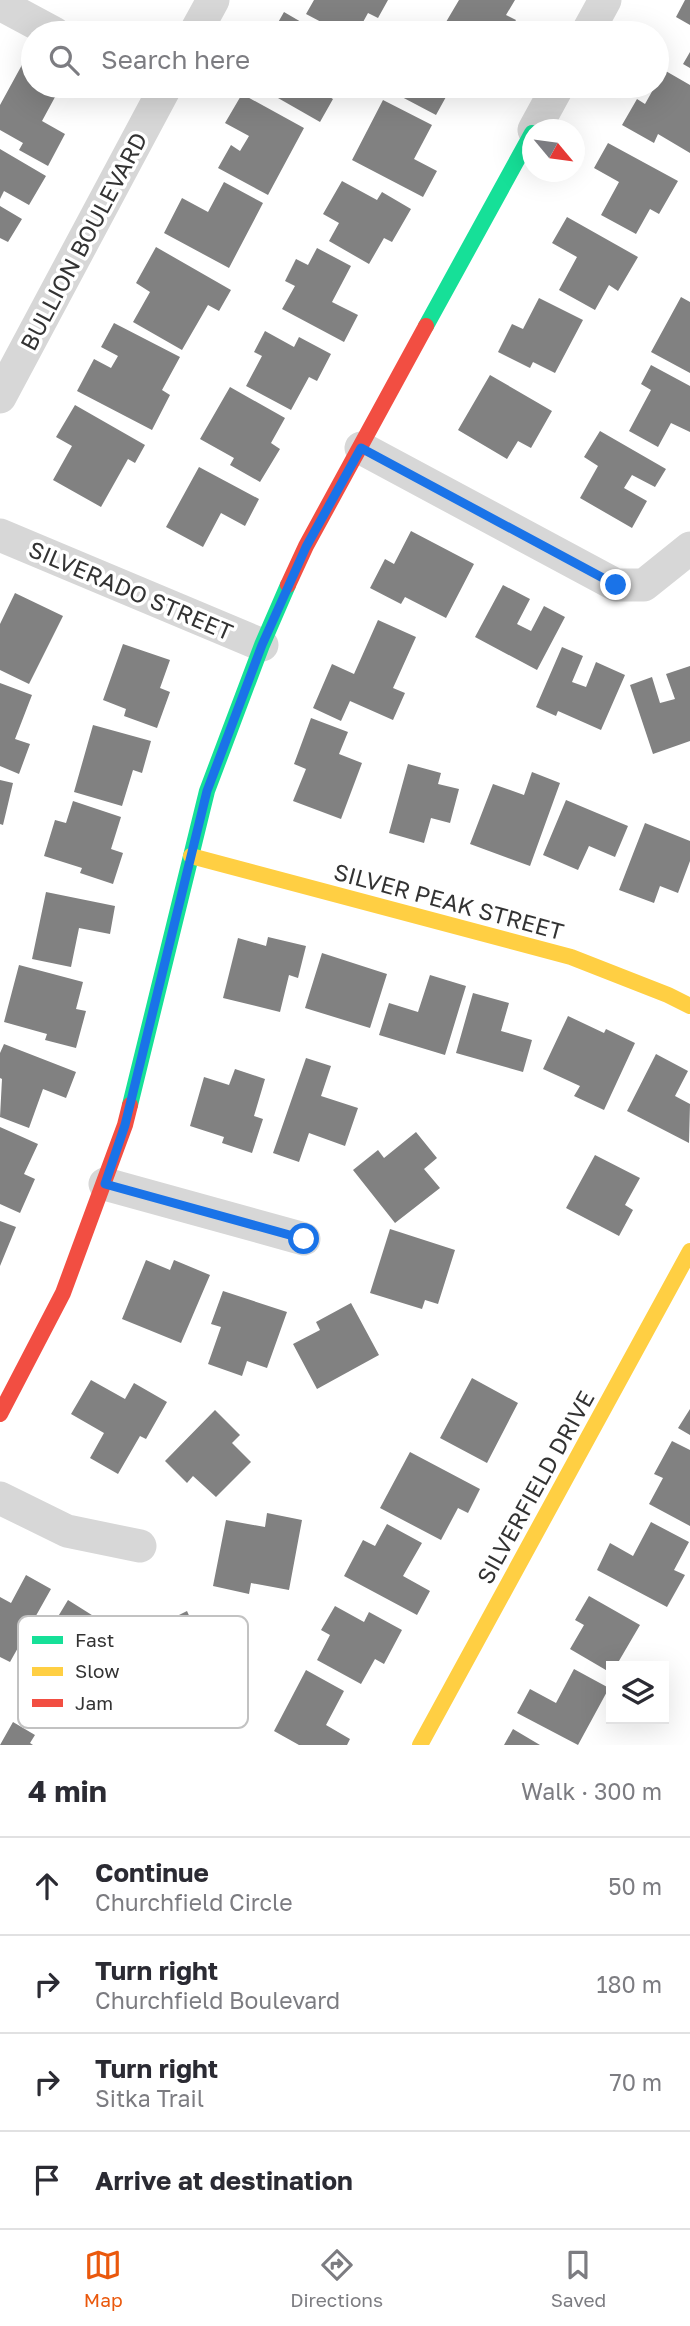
<!DOCTYPE html>
<html lang="en">
<head>
<meta charset="utf-8">
<style>
  body { margin:0; font-family:"Golos Text",sans-serif; background:#f2f2f3; color:#2b2b33 }
  .controls { position:absolute; right:21px; bottom:21px; display:grid; overflow:hidden; border-radius:0px; box-shadow:0 7px 28px #0002 }
  .controls button { width:63px; height:63px; display:grid; place-items:center; padding:0; border:0; border-bottom:2px solid #e1e1e2; background:#fff; color:#2b2b33; font:35px sans-serif }
  .compass { position:absolute; left:522px; top:119px; width:63px; height:63px; border-radius:50%; background:#fff; box-shadow:0 7px 28px #0002; rotate:119deg }
  .stop { position:absolute; width:21px; height:21px; margin:-16px; border:5px solid #1a73e8; border-radius:50%; background:#fff }
  .stop.end { background:#1a73e8; border-color:#fff; box-shadow:0 2px 7px #0008 }
  .list { margin:0; padding:0; list-style:none }
  h2 { display:flex; justify-content:space-between; align-items:center; height:91px; margin:0; padding:0 28px; font-size:30px }
  h2 small { font-size:23px; font-weight:400; color:#7c7c81 }
  .list li { display:grid; grid-template-columns:46px 1fr auto; gap:21px; align-items:center; box-sizing:border-box; height:98px; padding:0 28px; border-top:2px solid #e1e1e2 }
  .list b { display:block; font-size:26px; white-space:nowrap }
  .list p { margin:0; font-size:23px; white-space:nowrap; color:#7c7c81 }
  .list em { font-size:23px; font-style:normal; color:#7c7c81 }
  .icon { flex:none; width:38px; height:38px; fill:none; stroke:currentColor; stroke-width:2; stroke-linecap:round; stroke-linejoin:round }
  .map { position:relative; flex:none; width:690px; height:1745px; overflow:hidden }
  .search { position:absolute; background:#fff; box-shadow:0 7px 28px #0002; left:21px; right:21px; top:21px; height:77px; display:flex; align-items:center; gap:18px; box-sizing:border-box; padding:0 24px; border-radius:38px; color:#7c7c81; font-size:26px }
  .sheet { height:483px; background:#fff }
  nav { display:flex; justify-content:space-around; align-items:center; box-sizing:border-box; height:98px; border-top:2px solid #e1e1e2; background:#fff; font-size:19px; color:#7c7c81 }
  nav a { display:grid; justify-items:center; gap:4px }
  nav .on { color:#ea580c }
  .map>svg:first-child { display:block }
  .building { fill:#818181 }
  .lines { fill:none; stroke-linecap:round; stroke-linejoin:round }
  .street { stroke:#d7d7d7; stroke-width:33 }
  .fast { stroke:#16e098; stroke-width:16 }
  .slow { stroke:#ffcf43; stroke-width:16 }
  .jam { stroke:#f24e42; stroke-width:16 }
  .route { stroke:#1a73e8; stroke-width:9 }
  .labels { text-anchor:middle; dominant-baseline:central; stroke-width:7; stroke-linejoin:round; paint-order:stroke }
  .street-label { font-size:23px; fill:#333; stroke:#fff }
  .key { fill:#fff; stroke:#c2c2c2; stroke-width:2 }
  .key-label { font-size:19px; fill:#333 }
</style>
</head>
<body>
<div class="map">
<svg width="690" height="1745" viewBox="0 0 690 1745">
  <rect width="100%" height="100%" fill="#fff"/>
  <path class="building" d="M314,0H388L378,18L368,13L357,33H342L306,14Z
    M459,0H515L506,15L516,20L508,33H466L446,22Z
    M685,0H690V25L676,17Z
    M284,12L320,33H272Z
    M690,52V68L683,64Z
    M23,63L33,69V86H61L42,121L65,134L48,166L19,150L23,143L0,130V105Z
    M664,70L690,85V153L658,134L654,143L622,125L637,99L645,104Z
    M257,86H327L323,93L333,99L320,122Z
    M405,86H452L436,115L400,96Z
    M462,86H485L480,96Z
    M242,94L304,128L268,195L218,168L231,145L240,151L249,136L225,123Z
    M383,100L432,125L414,159L437,171L423,197L352,160Z
    M608,143L678,181L659,214L650,209L636,234L601,215L619,182L594,168Z
    M0,149L46,176L29,205L4,191L0,199Z
    M342,181L377,200L382,192L411,209L392,242L384,238L369,264L329,241L339,223L323,214Z
    M224,182L263,203L229,268L164,233L182,198L208,212Z
    M0,206L22,219L8,242L0,238Z
    M567,217L638,257L618,291L609,285L595,310L559,290L577,257L552,243Z
    M156,247L231,290L219,311L208,305L182,350L133,322L150,292L136,283Z
    M317,248L351,266L332,302L358,315L344,342L282,309L295,286L285,281L296,259L308,265Z
    M681,297L690,302V373L651,352Z
    M539,298L583,320L555,373L533,362L530,368L498,352L512,324L523,329Z
    M114,323L180,357L162,390L170,395L152,430L77,391L94,359L111,368L118,356L101,347Z
    M265,331L294,347L299,337L331,354L317,381L309,377L291,410L246,386L262,356L254,352Z
    M651,365L690,386V432L671,423L658,447L629,431L651,390L641,384Z
    M490,375L552,411L531,448L518,441L507,459L458,430Z
    M230,387L285,418L271,443L280,449L260,482L230,465L234,458L200,439Z
    M75,405L145,445L135,463L128,459L101,507L53,480L72,446L56,437Z
    M600,431L666,469L655,487L632,475L624,488L647,501L632,528L580,498L598,466L584,457Z
    M199,467L259,499L245,526L221,513L203,547L166,527Z
    M411,531L474,564L446,618L405,597L401,604L370,588L385,559L394,564Z
    M503,585L530,599L517,624L531,631L544,606L565,617L537,670L475,637Z
    M15,593L63,616L29,684L0,670V624Z
    M378,620L416,637L393,688L405,693L393,720L350,701L341,721L313,708L332,664L354,674Z
    M123,644L170,660L160,688L170,692L157,728L124,716L126,709L103,700Z
    M562,647L583,656L572,682L586,687L596,662L625,675L601,730L558,711L556,716L536,707Z
    M690,666V741L653,754L630,685L652,677L660,703L675,699L666,674Z
    M0,683L32,695L15,739L30,744L19,774L0,766Z
    M311,718L348,732L339,754L362,763L341,819L293,801L306,769L294,764Z
    M93,725L151,741L142,773L133,770L122,806L74,792Z
    M408,764L441,773L438,784L459,789L450,823L431,818L424,843L389,833Z
    M532,772L560,783L530,866L470,844L493,784L524,795Z
    M0,780L13,783L3,825L0,824Z
    M566,800L628,826L615,857L589,846L578,870L543,855Z
    M73,801L121,817L111,849L123,853L113,884L80,873L82,868L44,856L55,820L66,823Z
    M645,823L690,841V861L678,893L660,886L654,903L619,890Z
    M46,892L115,906L110,934L79,928L71,967L32,959Z
    M268,937L306,946L298,978L289,975L280,1012L223,998L238,938L266,946Z
    M322,953L387,974L370,1028L305,1008Z
    M19,965L83,982L76,1009L86,1011L76,1048L45,1040L47,1034L4,1022Z
    M430,975L466,986L445,1055L379,1035L389,1003L418,1012Z
    M473,993L509,1003L501,1031L532,1040L523,1072L456,1053Z
    M568,1016L604,1033L606,1029L635,1043L604,1110L574,1096L580,1086L543,1069Z
    M4,1044L76,1072L66,1098L43,1089L29,1128L0,1117L2,1079L0,1078V1053Z
    M656,1054L688,1071L675,1096L690,1104L689,1143L627,1111Z
    M306,1058L331,1066L321,1096L358,1108L345,1146L309,1133L299,1162L273,1153Z
    M235,1069L265,1079L254,1116L263,1119L252,1153L222,1143L224,1137L190,1126L204,1077L229,1085Z
    M0,1127L38,1144L24,1174L35,1179L20,1213L0,1204Z
    M416,1132L437,1158L424,1169L440,1188L395,1223L353,1170L378,1150L384,1158Z
    M595,1155L640,1178L625,1205L633,1210L619,1236L566,1208Z
    M0,1221L16,1227L0,1266Z
    M390,1229L455,1250L438,1304L425,1300L422,1309L370,1293Z
    M146,1260L170,1270L174,1260L210,1275L181,1343L122,1319Z
    M223,1291L287,1312L267,1368L247,1361L242,1376L208,1364L221,1327L211,1324Z
    M351,1303L379,1355L317,1389L293,1344L320,1330L316,1322Z
    M472,1378L518,1403L487,1463L440,1438Z
    M91,1380L125,1399L134,1383L167,1402L146,1439L140,1436L118,1474L90,1458L104,1433L71,1414Z
    M690,1409V1435L678,1428Z
    M215,1410L240,1435L232,1443L251,1462L216,1497L193,1476L187,1483L165,1461Z
    M672,1441L690,1450V1526L649,1504L663,1478L654,1474Z
    M410,1452L480,1489L468,1513L458,1508L441,1540L380,1508Z
    M267,1513L302,1520L289,1590L251,1583L249,1594L213,1586L226,1520L265,1527Z
    M651,1522L689,1542L674,1570L685,1575L667,1607L597,1570L610,1543L633,1556Z
    M387,1524L422,1543L403,1576L430,1591L417,1615L344,1576L363,1540L375,1546Z
    M26,1575L51,1589L10,1662L0,1657V1597L11,1603Z
    M589,1596L640,1625L616,1666H611V1673L570,1649L584,1625L575,1620Z
    M68,1600L95,1617L81,1641L114,1661L94,1695L33,1658Z
    M335,1606L364,1622L369,1612L402,1630L384,1664L375,1659L361,1684L317,1660L330,1635L321,1630Z
    M187,1611L221,1686L158,1716L133,1662L164,1648L155,1627Z
    M574,1669L609,1688L578,1745L517,1713L530,1689L556,1703Z
    M306,1670L344,1691L326,1725L350,1739L347,1745H299L274,1731Z
    M13,1722L35,1735L30,1743L33,1745H0Z
    M513,1729L540,1745H504Z"/>
  <g class="lines">
    <path class="street" d="M0,4L54,33
      M195,33L213,0
      M587,33L605,0
      M534,130L558,86
      M0,397L166,86
      M361,448L616,585H644L690,548
      M0,535L262,645
      M105,1184L304,1239
      M0,1498L67,1531L140,1546"/>
    <path class="fast" d="M426,326L532,133
      M130,1105L207,791L262,645L288,585"/>
    <path class="slow" d="M191,856L571,957L668,995L690,1006
      M420,1745L690,1251"/>
    <path class="jam" d="M288,585L306,546L426,326
      M0,1414L63,1293L125,1125L130,1105"/>
  </g>
  <g class="lines">
    <path class="route" d="M304,1239L105,1184L125,1125L207,791L262,645L306,547L361,448L616,585"/>
  </g>
  <g class="labels">
    <g class="street-label">
      <text transform="translate(83 241) rotate(-62)">BULLION BOULEVARD</text>
      <text transform="translate(131 590) rotate(23)">SILVERADO STREET</text>
      <text transform="translate(449 901) rotate(15)">SILVER PEAK STREET</text>
      <text transform="translate(535 1487) rotate(-61)">SILVERFIELD DRIVE</text>
    </g>
  </g>
  <rect x="18" y="1616" width="230" height="112" rx="10" class="key"/>
  <rect x="32" y="1636" width="31" height="8" fill="#16e098"/>
  <rect x="32" y="1667" width="31" height="9" fill="#ffcf43"/>
  <rect x="32" y="1699" width="31" height="8" fill="#f24e42"/>
  <g class="key-label">
    <text x="75" y="1647">Fast</text>
    <text x="75" y="1678">Slow</text>
    <text x="75" y="1710">Jam</text>
  </g>
</svg>
<div class="controls">
<button><svg class="icon" aria-label="layers" viewBox="0 0 24 24"><path d="M12 4l9 5-9 5-9-5zM3 14l9 5 9-5"/></svg></button>
</div>
<svg class="compass" viewBox="-18 -18 36 36"><path d="M0-13l5 13h-10z" fill="#e53935"/><path d="M0 13l5-13h-10z" fill="#7c7c81"/></svg>
<div class="stop" style="left:304px;top:1239px"></div>
<div class="stop end" style="left:616px;top:585px"></div>
<div class="search"><svg class="icon" aria-label="search" viewBox="0 0 24 24"><circle cx="10" cy="10" r="6"/><path d="M15 15l6 6"/></svg>Search here</div>
</div>
<section class="sheet">
<h2>4 min<small>Walk · 300 m</small></h2>
<ul class="list">
<li><svg class="icon" aria-label="ahead" viewBox="0 0 24 24"><path d="M12 20V5M6 11l6-6 6 6"/></svg><div><b>Continue</b><p>Churchfield Circle</p></div><em>50 m</em></li>
<li><svg class="icon" aria-label="right" viewBox="0 0 24 24"><path d="M7 20v-9h11M14 6l5 5-5 5"/></svg><div><b>Turn right</b><p>Churchfield Boulevard</p></div><em>180 m</em></li>
<li><svg class="icon" aria-label="right" viewBox="0 0 24 24"><path d="M7 20v-9h11M14 6l5 5-5 5"/></svg><div><b>Turn right</b><p>Sitka Trail</p></div><em>70 m</em></li>
<li><svg class="icon" aria-label="arrive" viewBox="0 0 24 24"><path d="M6 21V4h12l-3 4 3 4H6"/></svg><div><b>Arrive at destination</b></div></li>
</ul>
</section>
<nav>
<a class="on"><svg class="icon" aria-label="map" viewBox="0 0 24 24"><path d="M3 6l6-2 6 2 6-2v14l-6 2-6-2-6 2zM9 4v14M15 6v14"/></svg>Map</a>
<a><svg class="icon" aria-label="directions" viewBox="0 0 24 24"><path d="M12 3l9 9-9 9-9-9zM9 14v-3h6M13 9l2 2-2 2"/></svg>Directions</a>
<a><svg class="icon" aria-label="saved" viewBox="0 0 24 24"><path d="M7 4h10v16l-5-4-5 4z"/></svg>Saved</a>
</nav>
</body>
</html>
